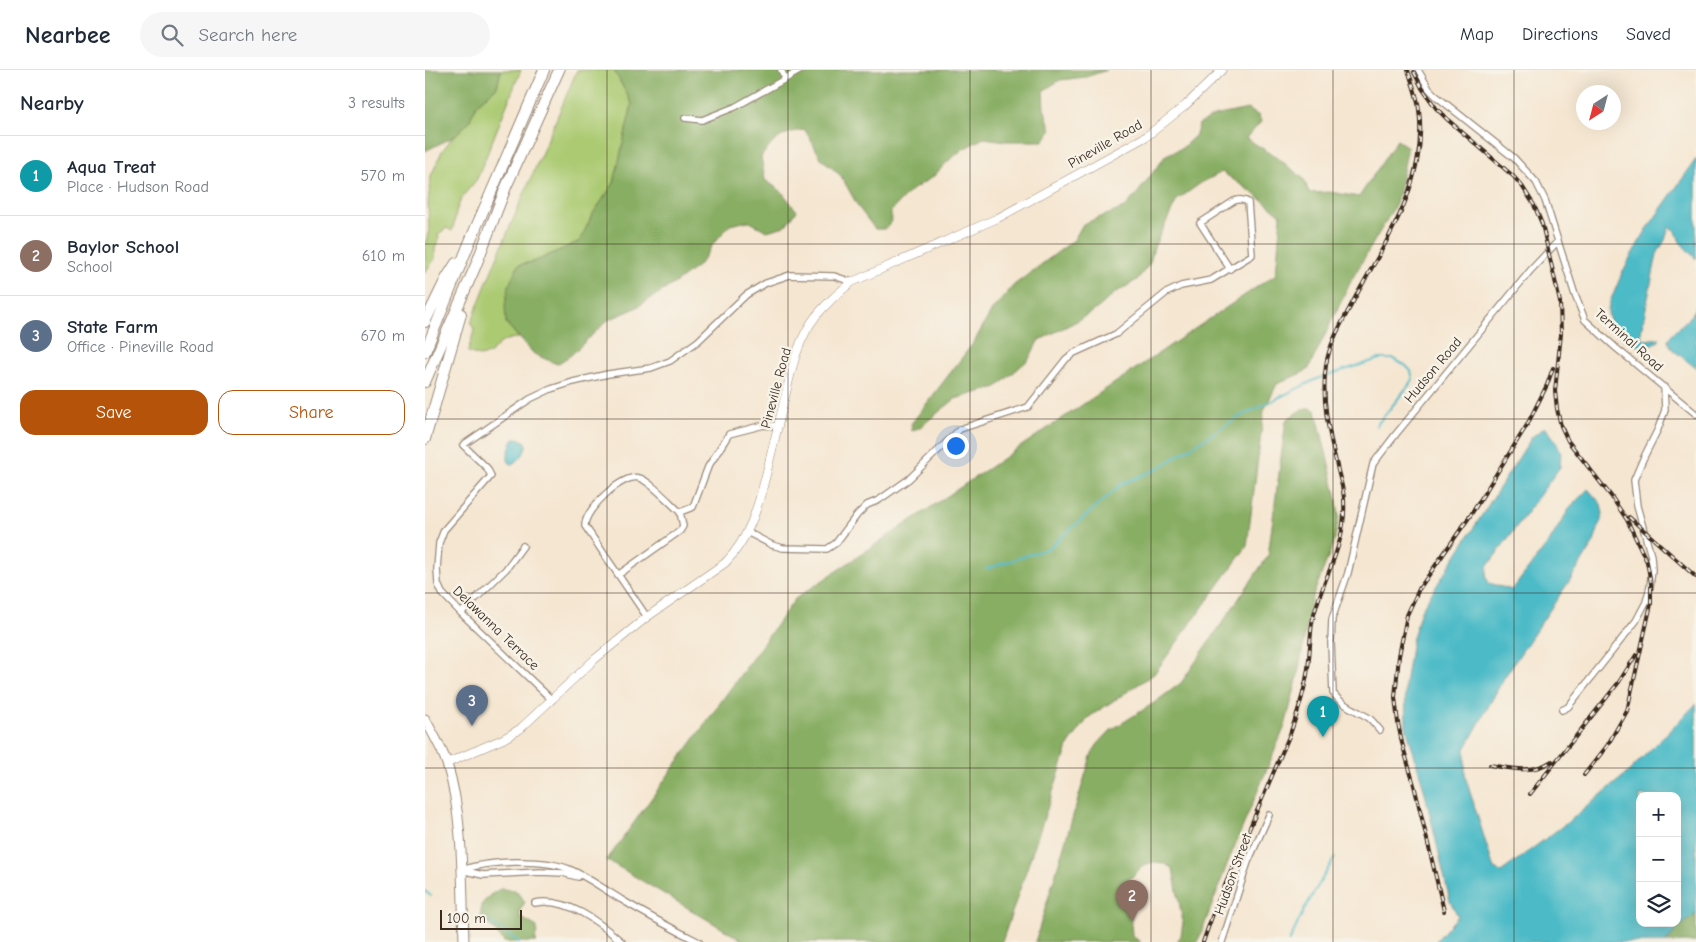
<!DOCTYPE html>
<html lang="en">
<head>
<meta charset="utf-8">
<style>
  body { margin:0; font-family:"Comic Neue",sans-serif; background:#f6f6f7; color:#1f2937 }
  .controls { position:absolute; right:15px; bottom:15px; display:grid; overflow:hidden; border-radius:10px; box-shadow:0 5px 20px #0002 }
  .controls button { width:45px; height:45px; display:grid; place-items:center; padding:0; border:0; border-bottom:1px solid #e0e1e3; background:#fff; color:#1f2937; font:25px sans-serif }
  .compass { position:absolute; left:1151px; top:15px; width:45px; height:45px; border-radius:50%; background:#fff; box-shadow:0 5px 20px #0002; rotate:216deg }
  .scale { position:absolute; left:15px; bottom:12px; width:82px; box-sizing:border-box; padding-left:5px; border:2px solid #3b2a1e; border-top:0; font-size:14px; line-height:18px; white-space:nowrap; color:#3b2a1e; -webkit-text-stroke:4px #f7f3e8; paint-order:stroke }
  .you { position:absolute; left:530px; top:375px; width:18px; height:18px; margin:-12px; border:4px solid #fff; border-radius:50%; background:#1a73e8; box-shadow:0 0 0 8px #1a73e833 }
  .badge { display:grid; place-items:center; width:32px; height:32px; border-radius:50%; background:#b45309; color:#fff; font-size:16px; font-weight:700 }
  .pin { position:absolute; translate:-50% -41px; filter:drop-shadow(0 1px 2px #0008) }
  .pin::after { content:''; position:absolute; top:26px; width:18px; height:15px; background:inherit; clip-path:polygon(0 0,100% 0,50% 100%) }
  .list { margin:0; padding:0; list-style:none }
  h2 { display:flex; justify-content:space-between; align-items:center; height:65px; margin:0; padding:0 20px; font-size:21px }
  h2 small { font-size:16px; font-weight:400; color:#747a83 }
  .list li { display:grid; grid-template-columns:32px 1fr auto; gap:15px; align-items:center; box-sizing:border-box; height:80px; padding:0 20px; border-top:1px solid #e0e1e3 }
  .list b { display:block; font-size:19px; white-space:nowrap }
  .list p { margin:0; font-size:16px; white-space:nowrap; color:#747a83 }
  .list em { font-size:16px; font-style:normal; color:#747a83 }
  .actions { display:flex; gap:10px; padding:15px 20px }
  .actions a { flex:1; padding:11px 0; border:1px solid #b45309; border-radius:15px; text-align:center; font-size:18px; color:#b45309 }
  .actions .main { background:#b45309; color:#fff }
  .icon { flex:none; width:28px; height:28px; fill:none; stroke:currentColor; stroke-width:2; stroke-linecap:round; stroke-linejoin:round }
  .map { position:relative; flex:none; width:1271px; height:872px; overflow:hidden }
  header { display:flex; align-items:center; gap:30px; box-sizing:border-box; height:70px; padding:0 25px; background:#fff; border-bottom:1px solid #e0e1e3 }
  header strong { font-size:24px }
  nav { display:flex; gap:28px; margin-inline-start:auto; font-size:18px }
  .search { width:350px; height:45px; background:#f6f6f7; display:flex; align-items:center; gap:12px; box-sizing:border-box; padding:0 18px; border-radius:28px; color:#747a83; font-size:19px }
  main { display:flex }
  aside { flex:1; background:#fff }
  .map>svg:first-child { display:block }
  .green { fill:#abca72; stroke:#737a48 }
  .forest { fill:#88ae64; stroke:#626c41 }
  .water { fill:#4ebbc7; stroke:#447272; fill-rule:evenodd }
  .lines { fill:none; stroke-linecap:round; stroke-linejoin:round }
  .stream { stroke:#4ebbc7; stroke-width:2 }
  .street-casing { stroke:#988878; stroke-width:8 }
  .secondary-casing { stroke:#988878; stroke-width:9 }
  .primary-casing { stroke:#988878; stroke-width:11 }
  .highway-casing { stroke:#988878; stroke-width:12 }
  .street { stroke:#fff; stroke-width:5.5 }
  .secondary { stroke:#fff; stroke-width:8 }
  .primary { stroke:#fff; stroke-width:9 }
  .highway { stroke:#fff; stroke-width:10 }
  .rail-casing { stroke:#3b2a1e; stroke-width:4 }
  .rail { stroke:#f7f3e8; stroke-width:2; stroke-dasharray:5.5; stroke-linecap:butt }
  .grid { fill:none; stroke:#3b2a1e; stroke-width:1; stroke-opacity:0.55 }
  .labels { text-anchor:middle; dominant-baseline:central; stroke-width:5; stroke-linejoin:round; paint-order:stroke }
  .street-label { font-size:14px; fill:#3b2a1e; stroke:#f7f3e8 }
</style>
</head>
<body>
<header>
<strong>Nearbee</strong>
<div class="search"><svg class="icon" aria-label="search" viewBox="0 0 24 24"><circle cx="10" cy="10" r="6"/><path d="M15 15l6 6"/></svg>Search here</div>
<nav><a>Map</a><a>Directions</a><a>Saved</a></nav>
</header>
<main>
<aside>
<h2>Nearby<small>3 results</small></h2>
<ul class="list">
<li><span class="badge" style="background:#0f9aa8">1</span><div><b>Aqua Treat</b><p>Place · Hudson Road</p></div><em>570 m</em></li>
<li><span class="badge" style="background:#8d6e63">2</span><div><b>Baylor School</b><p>School</p></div><em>610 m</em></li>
<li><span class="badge" style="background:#5c6f8a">3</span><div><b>State Farm</b><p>Office · Pineville Road</p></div><em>670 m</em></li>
</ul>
<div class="actions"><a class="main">Save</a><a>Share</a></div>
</aside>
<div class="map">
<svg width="1271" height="872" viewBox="0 0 1271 872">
  <rect width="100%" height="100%" fill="#f7f3e8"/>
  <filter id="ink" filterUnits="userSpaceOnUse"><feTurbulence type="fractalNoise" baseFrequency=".02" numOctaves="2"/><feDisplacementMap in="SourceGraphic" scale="10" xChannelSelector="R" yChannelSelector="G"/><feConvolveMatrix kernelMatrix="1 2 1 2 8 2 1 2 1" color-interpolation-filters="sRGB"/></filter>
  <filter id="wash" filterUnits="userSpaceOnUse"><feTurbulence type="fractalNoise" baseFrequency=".0096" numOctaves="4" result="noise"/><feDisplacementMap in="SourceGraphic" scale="20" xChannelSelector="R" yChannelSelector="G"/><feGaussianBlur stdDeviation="1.12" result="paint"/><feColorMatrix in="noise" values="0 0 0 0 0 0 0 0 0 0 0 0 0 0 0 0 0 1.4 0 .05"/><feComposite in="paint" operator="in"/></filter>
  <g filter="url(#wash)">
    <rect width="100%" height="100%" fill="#f5e6d1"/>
    <path class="green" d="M76,0H96L52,109C44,120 39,122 33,136C30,144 30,153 27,161L22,158L13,164L14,169L10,178V189L0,202V175L4,160L3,133L6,106L17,81L28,67L44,52L52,34L72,17Z
      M152,0H189L207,34L189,113L167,145L155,171L111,191L93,195L81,253L94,268C80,268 74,273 65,284L54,286L43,282L49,260L46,253C78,168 117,85 152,0Z"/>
    <path class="forest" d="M0,0H76L72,17L52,34L44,52L28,67L0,81Z
      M189,0H682L661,7L635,10L618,21L619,38L626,60L618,71H581L559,68L538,79L522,92L509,106L484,122L466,141V153L459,159H450L434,138L416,106L396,88L380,60C357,62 350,69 336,87L340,110L356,121L372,141L360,156L342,161L323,151L305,155L288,174L275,194L250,213L209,239L183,250L146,285L132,294L109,284L81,253L80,235L84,215L93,195L111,191L155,171L167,145L189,113L207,34Z
      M823,39L834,46L836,52L821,68L854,89L879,109L884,123L905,122L934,127L972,70L983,77L971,134L927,209L883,300L852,314L839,340L822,476L729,604L664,647L644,674L577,872H320L182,790L370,529L851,204L856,145L831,125L797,102L776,113L752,130L729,177L725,193L712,210L690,223L673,238L652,251L613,271L604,289L572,317L530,329L495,357L487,361L486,354L549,272L567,240L589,215L649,170L658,154L699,138L711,125L741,85L757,78L771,65L774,54L789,46Z
      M885,338L891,341L911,424L914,446L909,472L886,531L872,610L860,656L803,792L773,872H752L756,865L758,853L748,799L739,793L729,792L719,795L703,811L701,820L708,842L706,851L707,866L716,872H610L666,686L672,675L686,660L729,633L756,613L843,486L861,350L874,341Z
      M75,819L90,820L100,832L95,840V847L112,857V863L110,869L112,872H79L71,862L56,847V835L65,825Z
      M1271,844V872H1241L1254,857Z"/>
    <path class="water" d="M1271,89V189L1255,172L1251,161L1244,157L1240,170L1232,184L1216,262L1217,267L1220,270L1234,268V271C1219,278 1209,277 1196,266C1188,260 1183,250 1183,240C1184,232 1188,225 1191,218C1209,171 1243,131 1271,89Z
      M1271,236V298L1247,279L1243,271L1245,266L1267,245Z
      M1120,357L1131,371L1136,382L1135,397L1062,497L1061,507L1064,513L1087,520L1124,472L1146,436L1163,419L1176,434L1178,444L1169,472L1155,495L1079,608L1040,679V706L1069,799L1076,802L1147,749L1200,705L1271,634V844L1254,857L1241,872H1010L1033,846L1025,831L999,719L981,656L980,614L987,571L996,540L1107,367ZM1215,726H1252V853H1215Z
      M93,368L101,372C102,382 95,391 86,394L83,391V383L88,370Z"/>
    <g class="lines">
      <path class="stream" d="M561,499L624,478L697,414L732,399L812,348L894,308L954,289H968L980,295L986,301L988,310L951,356
        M0,821L6,826
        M56,847L94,872
        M864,872L880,838L910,787"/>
    </g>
  </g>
  <g filter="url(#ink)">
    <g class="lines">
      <g class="street-casing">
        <path id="street" d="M356,0L360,8
          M993,0L1004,19L1011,26L1089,88L1111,112L1120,130L1150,225L1160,250L1191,278L1271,344
          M260,48L277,50L310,37L376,0
          M255,442L268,437L283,397L304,364L339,355L353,356
          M322,462L347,475L358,478L402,479L411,473L432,445L442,435L454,430L484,409L535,359L603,337L641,289L649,283L691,264L741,223L756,216L786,210L827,185L823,132C818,129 814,129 809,131L775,153L805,199
          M193,505L255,461L258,456L255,442C246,434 224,410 214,408C198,403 159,440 160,456L222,547
          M36,543L81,499L98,476
          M127,630L36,543L17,523L13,514L12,499L14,473L19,460L66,406L62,398L38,375L105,329L126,319L148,312L183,304L226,298L245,291L273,271L321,225L341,213L365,205L409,206L427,212
          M1137,640L1143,637L1211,551L1221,532L1225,517L1227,499L1226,486L1212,436L1209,410L1218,389L1233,359L1240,340L1239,317
          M955,660C951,656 948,651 944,648C932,640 917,636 908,623L906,573L907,549L923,503L948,394L971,364L1105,201L1133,171
          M36,800C63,791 117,788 144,799C163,807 180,820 197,830C222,845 248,859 274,872
          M36,800L58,805L115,802L138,803L153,807
          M110,833C142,827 174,852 197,872
          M797,872L823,792L844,745"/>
      </g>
      <g class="secondary-casing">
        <path id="secondary" d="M22,693L78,669L95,659L170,589L222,547L300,493C324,469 333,437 341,405C347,380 353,356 359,331C366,302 372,270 391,246C402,233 414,222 427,212L573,148L722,66L761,35L797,0"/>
      </g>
      <g class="primary-casing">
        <path id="primary" d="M0,649C8,664 17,678 22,694C39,748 37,815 39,872"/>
      </g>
      <g class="highway-casing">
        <path id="highway" d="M0,252L21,209L31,193
          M0,282L46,169L119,0
          M0,312L51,195L81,117L134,0
          M0,369L36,244"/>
      </g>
      <use href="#street" class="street"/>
      <use href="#secondary" class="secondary"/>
      <use href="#primary" class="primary"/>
      <use href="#highway" class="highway"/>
      <g class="rail-casing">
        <path id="rail" d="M989,2L997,18L1011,38L1023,50L1088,106L1097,116L1109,135L1117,154L1135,232L1136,264L1130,321L1132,339L1136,356L1143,371L1186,426L1202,450L1222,492L1226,513V534L1202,641L1182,676L1159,705
          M1204,447L1271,507
          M1065,695C1088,699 1107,704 1127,691
          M1105,724L1194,612L1211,585
          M1019,841L989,715L977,673L973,653L970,627L974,586L982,545L994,519L1045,446L1102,355L1122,315L1128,298
          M778,872L789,841L865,664C873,642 880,621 883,598C885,583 885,568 887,553C896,509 922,477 919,430C919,419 914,407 912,396C904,363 896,330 901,295C905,270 920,248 931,226C963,168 1003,109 994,40C993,27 987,13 983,0"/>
      </g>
      <use href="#rail" class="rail"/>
    </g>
  </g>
  <path class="grid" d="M182,0V872M363,0V872M545,0V872M726,0V872M908,0V872M1089,0V872M0,174H1271M0,349H1271M0,523H1271M0,698H1271"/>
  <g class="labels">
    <g class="street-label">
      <text transform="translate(680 74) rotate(-30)">Pineville Road</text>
      <text transform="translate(1204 270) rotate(42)">Terminal Road</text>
      <text transform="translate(1008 300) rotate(-50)">Hudson Road</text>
      <text transform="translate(351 318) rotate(-75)">Pineville Road</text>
      <text transform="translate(71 558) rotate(44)">Delawanna Terrace</text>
      <text transform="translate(808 804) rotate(-70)">Hudson Street</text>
    </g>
  </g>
</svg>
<div class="controls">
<button>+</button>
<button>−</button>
<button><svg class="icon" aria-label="layers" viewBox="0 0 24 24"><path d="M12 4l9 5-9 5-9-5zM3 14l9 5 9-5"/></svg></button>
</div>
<svg class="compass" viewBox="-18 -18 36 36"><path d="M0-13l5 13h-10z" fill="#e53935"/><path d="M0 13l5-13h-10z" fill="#747a83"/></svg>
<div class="scale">100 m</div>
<div class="you"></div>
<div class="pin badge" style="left:898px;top:667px;background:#0f9aa8">1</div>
<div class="pin badge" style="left:707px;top:851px;background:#8d6e63">2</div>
<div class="pin badge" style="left:47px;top:656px;background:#5c6f8a">3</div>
</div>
</main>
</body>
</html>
